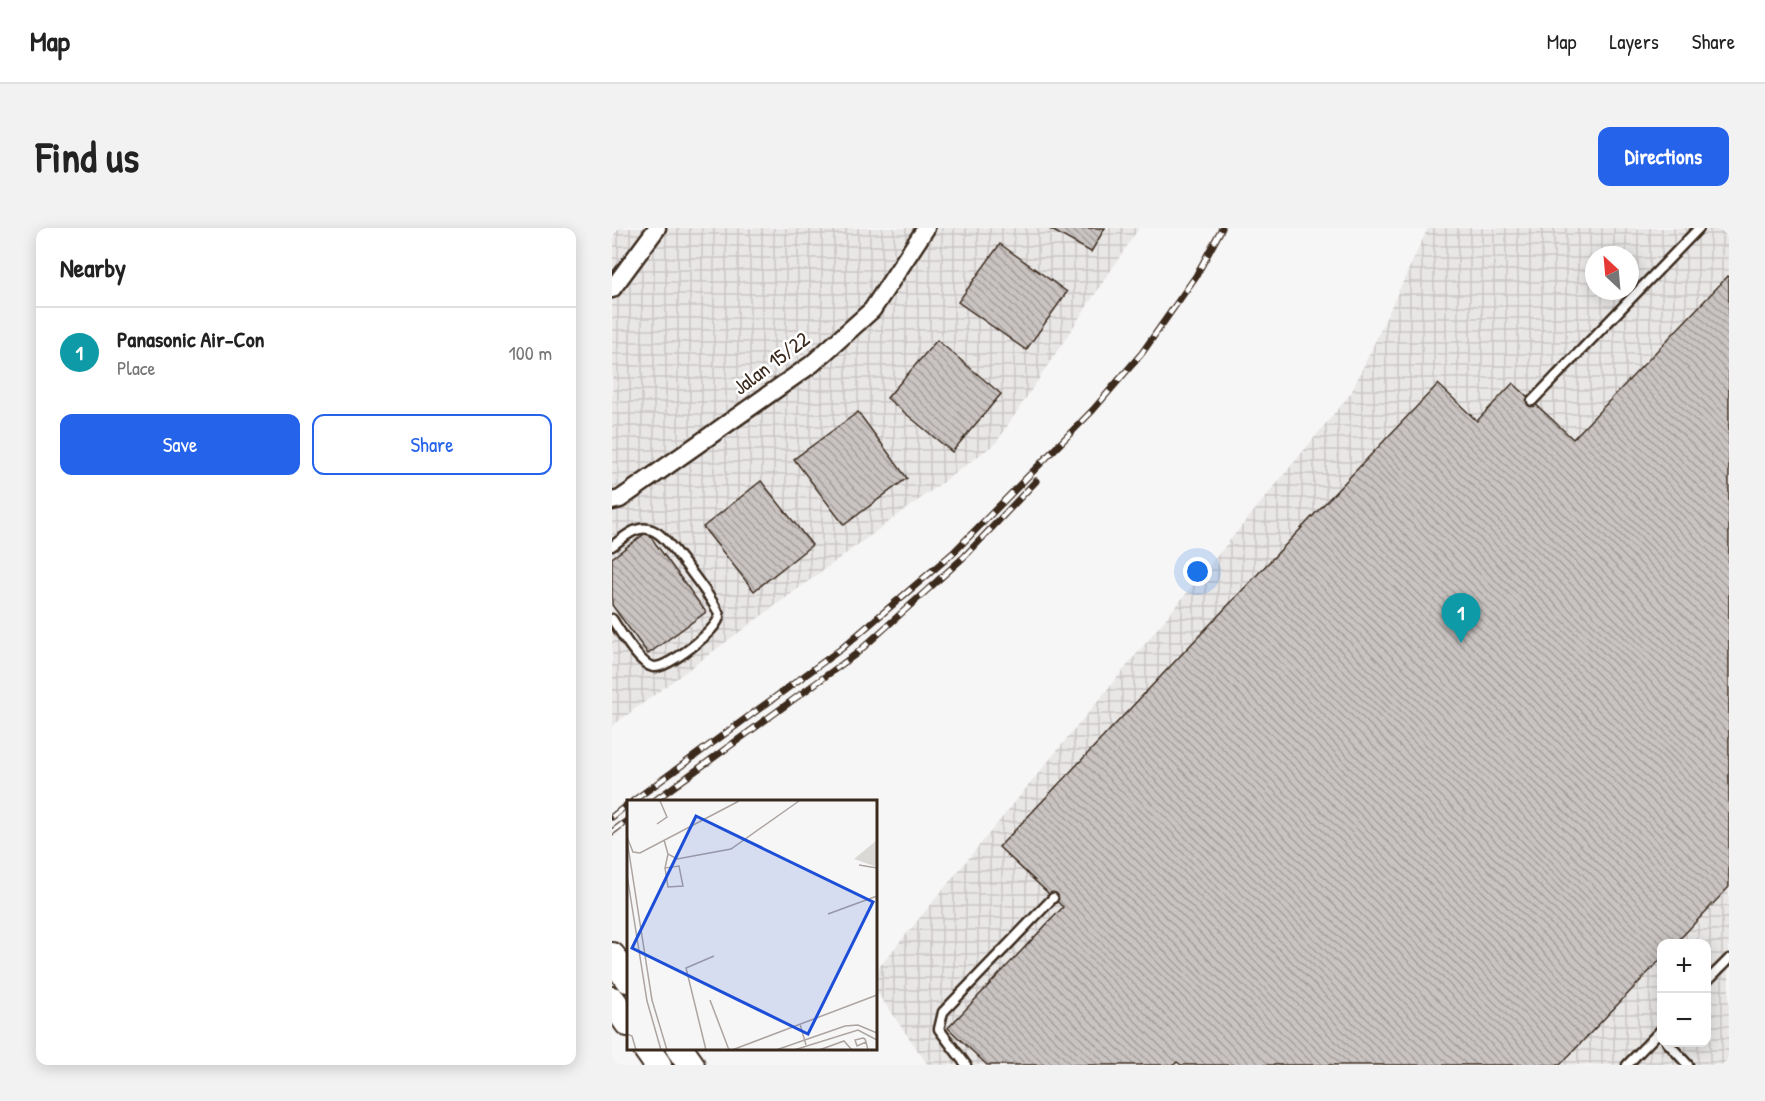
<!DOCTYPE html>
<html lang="en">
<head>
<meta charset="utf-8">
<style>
  body { margin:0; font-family:"Patrick Hand",sans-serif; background:#f2f2f2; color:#222 }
  .controls { position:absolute; right:18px; bottom:18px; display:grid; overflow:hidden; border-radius:12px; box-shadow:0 3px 15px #0003 }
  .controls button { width:54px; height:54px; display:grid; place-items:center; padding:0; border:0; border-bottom:2px solid #e0e0e0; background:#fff; color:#222; font:30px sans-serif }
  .compass { position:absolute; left:973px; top:18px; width:54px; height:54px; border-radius:50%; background:#fff; box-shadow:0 3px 15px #0003; rotate:334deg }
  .you { position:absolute; left:586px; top:344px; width:21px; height:21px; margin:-15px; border:4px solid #fff; border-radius:50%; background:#1a73e8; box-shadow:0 0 0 9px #1a73e833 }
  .badge { display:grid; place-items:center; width:39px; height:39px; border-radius:50%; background:#2563eb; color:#fff; font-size:20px; font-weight:700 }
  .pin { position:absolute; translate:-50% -50px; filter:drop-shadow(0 2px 3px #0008) }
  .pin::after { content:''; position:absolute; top:32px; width:21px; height:18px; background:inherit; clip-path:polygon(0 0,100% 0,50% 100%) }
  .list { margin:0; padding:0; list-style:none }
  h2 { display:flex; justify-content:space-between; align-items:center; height:78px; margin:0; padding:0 24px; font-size:26px }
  h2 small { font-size:20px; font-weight:400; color:#767676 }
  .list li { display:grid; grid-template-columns:39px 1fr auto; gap:18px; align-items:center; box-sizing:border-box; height:90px; padding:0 24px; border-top:2px solid #e0e0e0 }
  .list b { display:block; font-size:22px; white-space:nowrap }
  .list p { margin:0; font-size:20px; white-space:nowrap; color:#767676 }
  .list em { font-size:20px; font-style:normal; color:#767676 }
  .actions { display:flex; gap:12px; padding:18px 24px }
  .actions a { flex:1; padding:14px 0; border:2px solid #2563eb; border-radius:12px; text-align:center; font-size:21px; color:#2563eb }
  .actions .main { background:#2563eb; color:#fff }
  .map { position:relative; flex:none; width:1117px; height:837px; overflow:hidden; border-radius:12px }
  header { display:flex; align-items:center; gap:36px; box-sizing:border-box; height:84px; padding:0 30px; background:#fff; border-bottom:2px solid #e0e0e0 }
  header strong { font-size:28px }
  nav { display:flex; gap:33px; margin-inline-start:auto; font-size:21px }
  .intro { display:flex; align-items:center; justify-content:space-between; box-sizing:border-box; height:144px; padding:0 36px }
  h1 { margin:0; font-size:42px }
  .button { padding:15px 27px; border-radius:12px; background:#2563eb; color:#fff; font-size:21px; font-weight:700 }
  main { display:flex; gap:36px; padding:0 36px }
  aside { flex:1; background:#fff; border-radius:12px; box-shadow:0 3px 15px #0003 }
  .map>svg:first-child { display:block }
  .industrial { fill:url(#industrial-grid); fill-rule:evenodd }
  .building { fill:url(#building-back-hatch); stroke:#3b2a1e; stroke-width:1.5 }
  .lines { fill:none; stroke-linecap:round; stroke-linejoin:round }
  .lane-casing { stroke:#3b2a1e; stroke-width:13 }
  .street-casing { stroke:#3b2a1e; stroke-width:21 }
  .primary-casing { stroke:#3b2a1e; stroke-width:30 }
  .lane { stroke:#fff; stroke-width:8 }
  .street { stroke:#fff; stroke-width:16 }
  .primary { stroke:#fff; stroke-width:26 }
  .rail-casing { stroke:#3b2a1e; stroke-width:7 }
  .rail { stroke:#fff; stroke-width:4.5; stroke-dasharray:14; stroke-linecap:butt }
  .labels { text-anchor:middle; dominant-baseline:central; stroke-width:5; stroke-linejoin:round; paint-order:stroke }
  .street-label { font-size:21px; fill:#3b2a1e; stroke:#fff }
  .inset-road { fill:none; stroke:#aca4a0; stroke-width:1.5 }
  .view { fill:#1d4ed8; fill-opacity:0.15; stroke:#1d4ed8; stroke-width:3 }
  .inset-edge { fill:none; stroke:#3b2a1e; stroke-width:3 }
</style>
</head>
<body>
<header>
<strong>Map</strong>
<nav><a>Map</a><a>Layers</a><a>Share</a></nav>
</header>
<div class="intro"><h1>Find us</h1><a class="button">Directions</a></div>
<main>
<aside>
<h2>Nearby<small></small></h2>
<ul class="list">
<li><span class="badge" style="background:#0f9aa8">1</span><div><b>Panasonic Air-Con</b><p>Place</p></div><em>100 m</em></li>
</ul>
<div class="actions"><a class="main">Save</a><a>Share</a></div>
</aside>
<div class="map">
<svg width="1117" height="837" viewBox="0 0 1117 837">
  <defs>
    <pattern id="industrial-grid" width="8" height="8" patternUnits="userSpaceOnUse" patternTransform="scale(1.5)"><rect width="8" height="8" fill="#e9e7e6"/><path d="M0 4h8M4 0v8" fill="none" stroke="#c9c6c5"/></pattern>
    <pattern id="building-back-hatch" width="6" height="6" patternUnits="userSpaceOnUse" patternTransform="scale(1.5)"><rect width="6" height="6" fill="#c9c3c1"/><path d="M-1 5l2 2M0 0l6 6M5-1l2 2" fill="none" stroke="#a49f9c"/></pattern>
  </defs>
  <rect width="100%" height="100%" fill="#f7f6f6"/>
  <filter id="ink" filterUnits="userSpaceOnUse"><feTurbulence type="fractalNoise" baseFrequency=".0167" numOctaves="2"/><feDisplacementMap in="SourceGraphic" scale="12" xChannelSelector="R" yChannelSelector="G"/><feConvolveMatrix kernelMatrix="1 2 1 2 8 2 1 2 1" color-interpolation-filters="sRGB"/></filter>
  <g filter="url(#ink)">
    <path class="industrial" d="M0,0H527L384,215L0,498Z
      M816,0H1117V837H316L264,763V743L739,165ZM982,27H1018V63H982ZM1050,716H1094V814H1050Z"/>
    <path class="building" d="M436,0H493L479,24Z
      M388,16L455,64L414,122L346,74Z
      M1116,48L1117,50V659L1063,716H1050V730L948,837H569L565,834L562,837H375L336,800L451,679L387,619L826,156L865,193L901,155L961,211Z
      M325,112L389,166L340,224L275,170Z
      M246,184L295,250L232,297L182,231Z
      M149,253L200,317L142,363L91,299Z
      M35,304L94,384L36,426L0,377V330Z"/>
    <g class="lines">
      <g class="lane-casing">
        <path id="lane" d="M920,173L1087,0
          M0,318C10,311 23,298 36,301C39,301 46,305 48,307C58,315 107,378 107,388C107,401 56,441 41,439C27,436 8,403 0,391
          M1094,754L1117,731
          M1055,814L1076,837
          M354,837L327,801L331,784L441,670
          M1015,837L1050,801"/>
      </g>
      <g class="street-casing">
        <path id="street" d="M0,61L45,0
          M0,273L8,271L200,136L260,82L314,0"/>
      </g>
      <g class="primary-casing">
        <path id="primary" d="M0,728L16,751
          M0,772L16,795
          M34,820L46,837
          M67,820L79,837"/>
      </g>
      <use href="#lane" class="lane"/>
      <use href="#street" class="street"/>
      <use href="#primary" class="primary"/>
      <g class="rail-casing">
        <path id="rail" d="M21,573L229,421L341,325L481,182L530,125L584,48L610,0
          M42,573L244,426L353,328L424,253
          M0,589L16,576
          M0,604L16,592"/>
      </g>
      <use href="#rail" class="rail"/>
    </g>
  </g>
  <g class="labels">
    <g class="street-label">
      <text transform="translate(159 135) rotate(-37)">Jalan 15/22</text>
    </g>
  </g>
  <g transform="translate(15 572)">
    <rect width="250" height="250" fill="#f7f6f6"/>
    <path d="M250,40V67L227,59Z" fill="#dbd9d6"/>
    <path class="inset-road" d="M30,24L40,17L33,1M0,37L6,52L13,53L112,1M0,40L25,200L40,250M37,40L41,54L50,59L104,49L172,1M232,65L250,68M38,68L52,66L56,86L41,87L38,68L41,54M0,75L20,201L34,250M201,114L250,96M83,200L102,250M173,224L179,245M0,234L5,236L9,250M239,242L230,246L228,240L236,238L238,239L239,242L241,250M79,250L59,168L87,156M105,250L250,195M149,250L218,226L231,225L250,233M167,250L231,230L250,240M192,250L217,241L225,250"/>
    <path class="view" d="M69,16L246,102L181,234L5,148Z"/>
    <rect width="250" height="250" class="inset-edge"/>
  </g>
</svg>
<div class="controls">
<button>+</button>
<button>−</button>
</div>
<svg class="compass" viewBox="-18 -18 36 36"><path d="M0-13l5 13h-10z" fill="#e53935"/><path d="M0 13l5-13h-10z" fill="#767676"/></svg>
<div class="you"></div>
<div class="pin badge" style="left:849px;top:415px;background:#0f9aa8">1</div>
</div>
</main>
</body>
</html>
